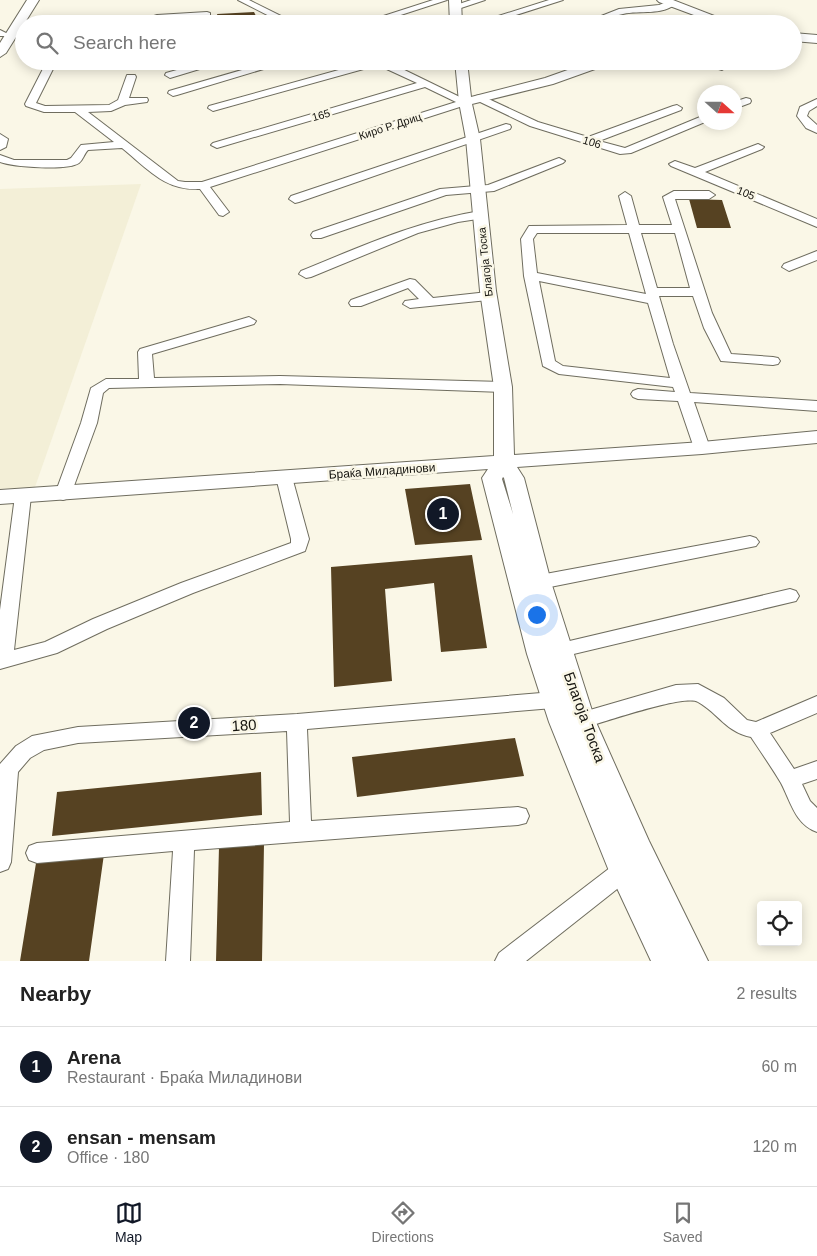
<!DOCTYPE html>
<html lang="en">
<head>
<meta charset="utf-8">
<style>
  body { margin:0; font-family:Helvetica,sans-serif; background:#f2f2f2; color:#222 }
  .controls { position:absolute; right:15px; bottom:15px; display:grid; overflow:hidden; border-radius:5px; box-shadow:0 2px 12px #0003 }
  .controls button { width:45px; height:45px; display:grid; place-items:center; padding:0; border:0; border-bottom:1px solid #e0e0e0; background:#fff; color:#222; font:25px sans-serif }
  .compass { position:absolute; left:697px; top:85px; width:45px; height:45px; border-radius:50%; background:#fff; box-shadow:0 2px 12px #0003; rotate:111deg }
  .you { position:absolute; left:536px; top:614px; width:18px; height:18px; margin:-12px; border:4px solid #fff; border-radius:50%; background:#1a73e8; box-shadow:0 0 0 8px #1a73e833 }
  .badge { display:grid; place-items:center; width:32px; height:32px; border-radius:50%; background:#111827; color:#fff; font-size:16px; font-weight:700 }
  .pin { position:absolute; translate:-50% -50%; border:2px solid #fff; box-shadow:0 1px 5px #0006 }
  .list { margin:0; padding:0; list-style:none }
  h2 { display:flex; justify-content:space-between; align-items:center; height:65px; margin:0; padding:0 20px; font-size:21px }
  h2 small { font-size:16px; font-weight:400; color:#767676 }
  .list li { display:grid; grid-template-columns:32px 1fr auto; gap:15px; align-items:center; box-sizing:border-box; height:80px; padding:0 20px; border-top:1px solid #e0e0e0 }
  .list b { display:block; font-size:19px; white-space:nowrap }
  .list p { margin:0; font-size:16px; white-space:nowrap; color:#767676 }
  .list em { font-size:16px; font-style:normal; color:#767676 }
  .icon { flex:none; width:28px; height:28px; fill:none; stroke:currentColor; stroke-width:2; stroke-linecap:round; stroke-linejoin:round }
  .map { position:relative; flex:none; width:817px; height:961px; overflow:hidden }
  .search { position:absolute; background:#fff; box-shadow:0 2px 12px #0003; left:15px; right:15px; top:15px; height:55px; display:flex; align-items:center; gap:12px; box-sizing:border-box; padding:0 18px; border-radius:28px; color:#767676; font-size:19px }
  .sheet { height:225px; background:#fff }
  nav { display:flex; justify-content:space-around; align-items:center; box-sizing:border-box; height:70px; border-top:1px solid #e0e0e0; background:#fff; font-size:14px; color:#767676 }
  nav a { display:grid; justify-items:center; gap:2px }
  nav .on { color:#111827 }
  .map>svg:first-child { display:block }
  .built { fill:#f3efd7 }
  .building { fill:#564222 }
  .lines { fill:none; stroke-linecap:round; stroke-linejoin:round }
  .minor-casing { stroke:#6f6d5f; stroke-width:2 }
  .tertiary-casing { stroke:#6f6d5f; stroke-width:2 }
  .minor { fill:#fff; fill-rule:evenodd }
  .tertiary { fill:#fff; fill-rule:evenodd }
  .labels { text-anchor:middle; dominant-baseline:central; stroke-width:5; stroke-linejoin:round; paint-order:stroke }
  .far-street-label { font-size:11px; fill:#15140f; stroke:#faf7e7 }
  .street-label { font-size:12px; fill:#15140f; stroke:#faf7e7 }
  .near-street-label { font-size:15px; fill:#15140f; stroke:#faf7e7 }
</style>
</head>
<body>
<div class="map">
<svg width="817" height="961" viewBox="0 0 817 961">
  <rect width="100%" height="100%" fill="#faf7e7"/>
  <path class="built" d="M141,184L35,487L0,489V189Z"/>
  <path class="building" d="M254,12L258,20L221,24H220L217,14Z
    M689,199L722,200L731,228H697Z
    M470,484L482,540L415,545L405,489Z
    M472,555L487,648L441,652L434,583L385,589L392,681L334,687L331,567Z
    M515,738L524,776L357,797L352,757Z
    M261,772L262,815L52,836L57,792Z
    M264,844L262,961H216L219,847Z
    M105,847L89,961H20L37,857Z"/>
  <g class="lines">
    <g class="minor-casing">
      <path id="minor" d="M238,0H249L297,24H285Z
        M433,0H447L376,23H370L368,21Z
        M471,0H485L455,10L450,7Z
        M549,0H563L488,24H473Z
        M672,0L677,3C662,16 640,10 623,14C608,17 597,24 581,24L619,9L659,5Z
        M207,12L210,13V17L158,21L153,22L154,24H73L77,21L142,20L157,15Z
        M0,30L8,34L6,36H0Z
        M47,61H57L36,103L45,106L109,105L118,100L127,75H135L136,77L129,98H147L148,100L147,102L125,105L111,111L88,112L178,181L185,182H202L456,102L425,87L217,148L211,145L213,143L417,83L378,65L213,111L208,108L209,106L371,61H386L470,102L469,104L210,187L229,212L223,216L219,215L200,189C165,191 148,169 122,148L88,150C84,154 83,160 79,163C68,171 13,167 0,162V155L14,160H67L71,158L81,145L114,142L75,112H44L26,106L25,104Z
        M209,61H226L170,78L165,75L166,73Z
        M273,61H290L177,95L173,96L168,93L169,91Z
        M691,61H710L726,65L727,67L722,70Z
        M480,95L538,122L588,137L673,106L677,105L682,108L681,110L599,141L625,148L700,117L704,116L705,122L631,153L620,154L530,126L476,100L475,98L476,96Z
        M746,98L750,99L751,101L750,103L734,109V102Z
        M817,99V106L809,111L807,116L817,125V133L806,128L797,116L800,107Z
        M506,124L510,125L511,127L510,129L299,202L295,203L289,199L291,196Z
        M0,134L8,139L6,147L0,150Z
        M758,144L764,147L762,149L705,172L817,219V227L671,166L669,164L675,161L695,168Z
        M559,158L565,161L563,163L494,191L446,195L321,238H313L311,235L313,232L440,189L488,185Z
        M674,191H709L715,195L709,199H675L712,313L731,354L773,357L778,358L780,361L778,364L773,365L721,361L704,328L693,296H659L673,344L690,393L817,401V411L694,402L710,448L708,452H696L694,448L678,401L638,399L633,397L631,394L633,391L638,389L675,392L673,387L559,374L543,366L524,276L521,239L529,226L627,225L619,196L625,192L631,196L639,225H672L663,197ZM537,233H629L646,294L537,273L533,239ZM641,233H675L690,288H657ZM539,281L648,303L670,378L563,366L555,361Z
        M480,211L486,215L484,218L458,222L418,233L311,277L306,278L299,274L301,271C360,247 417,221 480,211Z
        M817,251V260L789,271L782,267L784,264Z
        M410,279L415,280L433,298L488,292L495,296L488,300L410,308L403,304L405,301L419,299L408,288L361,306H351L349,303L351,300Z
        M249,317L256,321L254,324L152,354L154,378L280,376L503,382L508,384L510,387L508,390L503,392L280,384L109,388L103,393L97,423L71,494L69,498L63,500L57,498L55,494L81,423L91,388L106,379H139L138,352L140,349Z
        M284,472L290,473L292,477L309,539L305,551L193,593L107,629L57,653L0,669V610L15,496L17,492L23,490L29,492L31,496L14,650L45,642L93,619L181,583L291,543V539L276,477L278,473Z
        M750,536L756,538L759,542L756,546L540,589L534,587L531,582L534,577L540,575Z
        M790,589L796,591L799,596L796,601L561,657L554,655L552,650L554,645L561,643Z
        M698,684L724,698L747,720L756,722L817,696V713L770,733L794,769L817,761V779L802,784L810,801L817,808V832C795,824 791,802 781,783C772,768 761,752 751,737C726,732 719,714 698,702C684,694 602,723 583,728L576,726L573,720L576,714L583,712L676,685Z
        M553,692L560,694L563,700L560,706L553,708L307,729L311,821L518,807L526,809L529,816L526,823L518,825L194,850L190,961H166L173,851L37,863L29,860L26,853L29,846L37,843L290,822L287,731L78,743L44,750L30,758L18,772L11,862L8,869L0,872V764L16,746L32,736L78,727L297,714Z
        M623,861L631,864L634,871L631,878L526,961H495L499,953L615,864Z"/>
    </g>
    <g class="tertiary-casing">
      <path id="tertiary" d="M27,0H39L6,53L0,57V43Z
        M449,0H461L462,24H450Z
        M657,0H673L735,24H718L659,2Z
        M793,33L817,35V43L793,41Z
        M455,61H467L471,97L545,78L593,61H611L609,64L553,84L472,104L480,139L496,291L512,387L514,455L702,442L817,431V443L702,454L517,467L524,478L551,582L595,720L649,841L708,961H651L609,871L549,722L527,654L482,478L488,469L0,504V490L494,456V387L480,291L466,139L459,102ZM503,477L504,478L513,514L502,479Z"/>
    </g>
    <use href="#minor" class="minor"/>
    <use href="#tertiary" class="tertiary"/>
  </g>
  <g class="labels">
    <g class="far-street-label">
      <text transform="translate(321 115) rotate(-16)">165</text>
      <text transform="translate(390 126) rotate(-18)">Киро Р. Дриц</text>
      <text transform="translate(592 142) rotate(17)">106</text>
      <text transform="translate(746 193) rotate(22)">105</text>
      <text transform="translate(485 262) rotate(-96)">Благоја Тоска</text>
    </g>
    <g class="street-label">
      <text transform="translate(382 471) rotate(-4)">Браќа Миладинови</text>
    </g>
    <g class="near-street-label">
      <text transform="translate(585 717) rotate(70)">Благоја Тоска</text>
      <text transform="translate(244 725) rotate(-4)">180</text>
    </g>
  </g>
</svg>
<div class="controls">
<button><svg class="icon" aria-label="locate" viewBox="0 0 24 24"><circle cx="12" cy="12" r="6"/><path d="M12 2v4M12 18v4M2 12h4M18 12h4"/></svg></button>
</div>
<svg class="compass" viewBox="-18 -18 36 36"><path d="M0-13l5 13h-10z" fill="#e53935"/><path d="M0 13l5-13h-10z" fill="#767676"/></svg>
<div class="you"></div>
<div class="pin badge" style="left:443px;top:514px">1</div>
<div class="pin badge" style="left:194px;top:723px">2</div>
<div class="search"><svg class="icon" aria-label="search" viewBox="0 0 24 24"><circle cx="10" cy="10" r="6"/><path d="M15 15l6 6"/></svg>Search here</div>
</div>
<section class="sheet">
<h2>Nearby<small>2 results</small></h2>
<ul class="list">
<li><span class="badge">1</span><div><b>Arena</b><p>Restaurant · Браќа Миладинови</p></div><em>60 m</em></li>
<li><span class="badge">2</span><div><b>ensan - mensam</b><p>Office · 180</p></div><em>120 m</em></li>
</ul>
</section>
<nav>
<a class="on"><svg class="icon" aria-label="map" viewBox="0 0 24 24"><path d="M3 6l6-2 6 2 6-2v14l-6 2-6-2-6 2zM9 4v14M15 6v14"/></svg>Map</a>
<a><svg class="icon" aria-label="directions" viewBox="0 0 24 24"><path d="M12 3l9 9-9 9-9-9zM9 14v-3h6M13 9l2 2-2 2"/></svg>Directions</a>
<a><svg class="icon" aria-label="saved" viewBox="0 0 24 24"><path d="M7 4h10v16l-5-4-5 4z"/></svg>Saved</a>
</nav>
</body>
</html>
